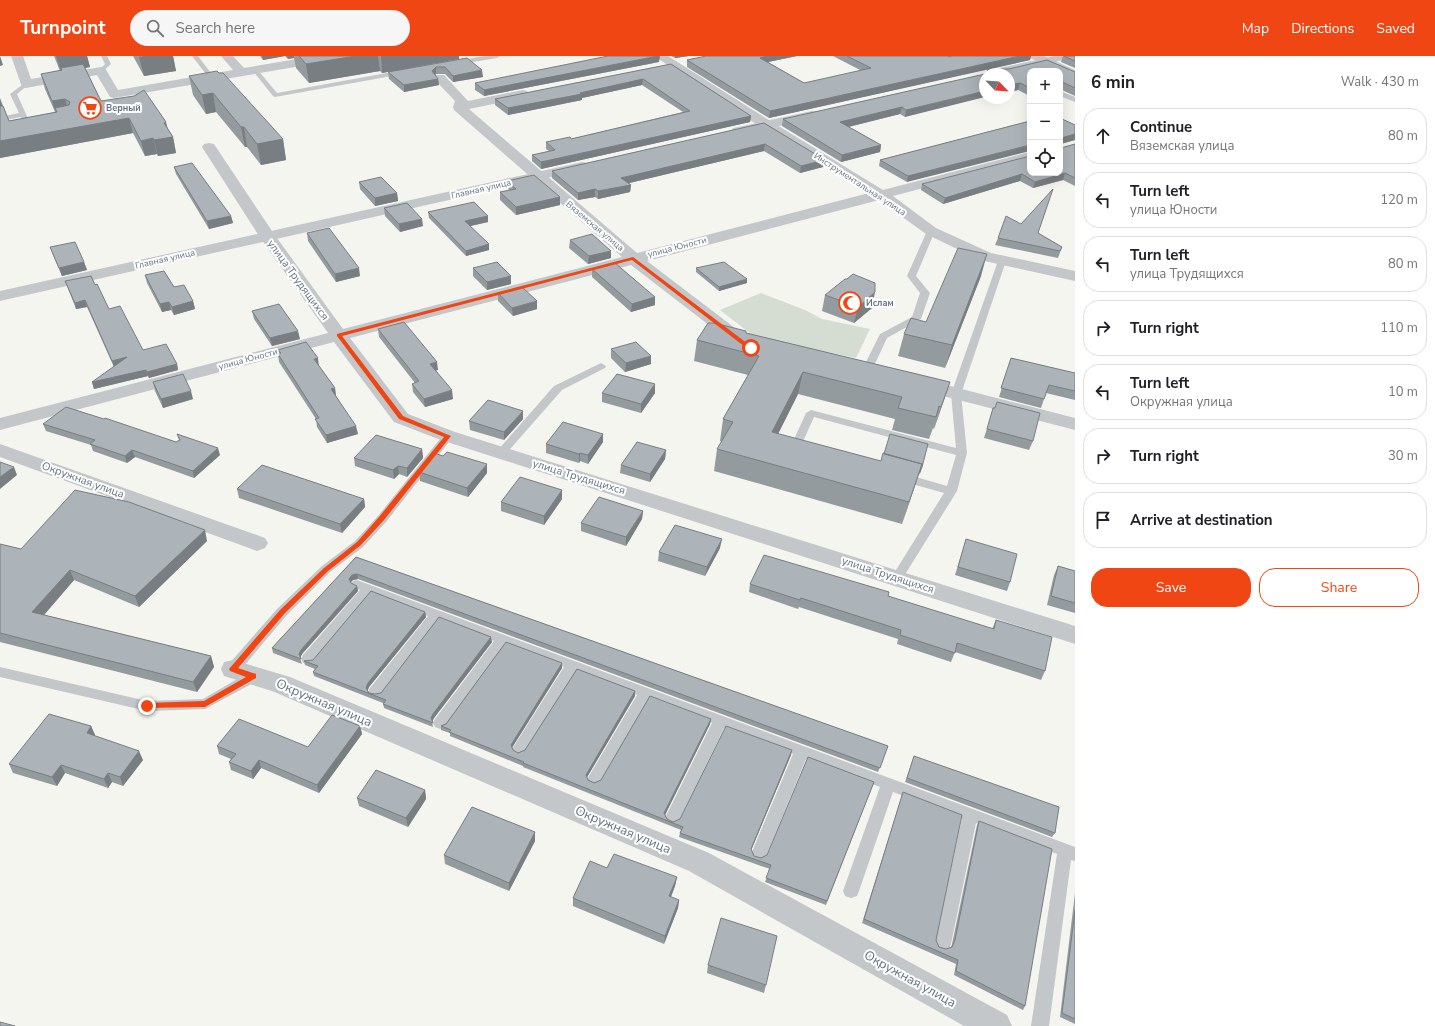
<!DOCTYPE html>
<html lang="en">
<head>
<meta charset="utf-8">
<style>
  body { margin:0; font-family:"Nunito Sans",sans-serif; background:#f6f6f6; color:#202124 }
  .controls { position:absolute; right:12px; top:12px; display:grid; overflow:hidden; border-radius:8px; box-shadow:0 4px 16px #0002 }
  .controls button { width:36px; height:36px; display:grid; place-items:center; padding:0; border:0; border-bottom:1px solid #e0e0e0; background:#fff; color:#202124; font:20px sans-serif }
  .compass { position:absolute; left:979px; top:12px; width:36px; height:36px; border-radius:50%; background:#fff; box-shadow:0 4px 16px #0002; rotate:115deg }
  .stop { position:absolute; width:12px; height:12px; margin:-9px; border:3px solid #f04614; border-radius:50%; background:#fff }
  .stop.end { background:#f04614; border-color:#fff; box-shadow:0 1px 4px #0008 }
  .list { margin:0; padding:0; list-style:none }
  h2 { display:flex; justify-content:space-between; align-items:center; height:52px; margin:0; padding:0 16px; font-size:17px }
  h2 small { font-size:13px; font-weight:400; color:#757577 }
  .list li { display:grid; grid-template-columns:26px 1fr auto; gap:12px; align-items:center; box-sizing:border-box; height:56px; margin:0 8px 8px; padding:0 8px; border:1px solid #e0e0e0; border-radius:16px }
  .list b { display:block; font-size:15px; white-space:nowrap }
  .list p { margin:0; font-size:13px; white-space:nowrap; color:#757577 }
  .list em { font-size:13px; font-style:normal; color:#757577 }
  .actions { display:flex; gap:8px; padding:12px 16px }
  .actions a { flex:1; padding:9px 0; border:1px solid #f04614; border-radius:16px; text-align:center; font-size:14px; color:#f04614 }
  .actions .main { background:#f04614; color:#fff }
  .icon { flex:none; width:22px; height:22px; fill:none; stroke:currentColor; stroke-width:2; stroke-linecap:round; stroke-linejoin:round }
  .map { position:relative; flex:none; width:1075px; height:970px; overflow:hidden }
  header { display:flex; align-items:center; gap:24px; box-sizing:border-box; height:56px; padding:0 20px; background:#f04614; color:#fff }
  header strong { font-size:19px }
  nav { display:flex; gap:22px; margin-inline-start:auto; font-size:14px }
  .search { width:280px; height:36px; background:#f6f6f6; display:flex; align-items:center; gap:10px; box-sizing:border-box; padding:0 14px; border-radius:22px; color:#757577; font-size:15px }
  main { display:flex }
  aside { flex:1; background:#fff }
  .map>svg:first-child { display:block }
  .green { fill:#d5dcd1 }
  .lines { fill:none; stroke-linecap:round; stroke-linejoin:round }
  .service { fill:#c3c7ca; fill-rule:evenodd }
  .minor { fill:#c3c7ca; fill-rule:evenodd }
  .tertiary { fill:#c3c7ca; fill-rule:evenodd }
  .wall { fill:#949b9f }
  .shaded-wall { fill:#787e82 }
  .building { fill:#acb4b9; stroke:#787e82 }
  .route { fill:#f04614 }
  .labels { text-anchor:middle; dominant-baseline:central; stroke-width:4; stroke-linejoin:round; paint-order:stroke }
  .far-poi-label { font-size:9px; font-weight:bold; fill:#617483; stroke:#fff; text-anchor:start }
  .far-street-label { font-size:9px; fill:#617483; stroke:#fff }
  .street-label { font-size:11px; fill:#617483; stroke:#fff }
  .near-street-label { font-size:13px; fill:#617483; stroke:#fff }
</style>
</head>
<body>
<header>
<strong>Turnpoint</strong>
<div class="search"><svg class="icon" aria-label="search" viewBox="0 0 24 24"><circle cx="10" cy="10" r="6"/><path d="M15 15l6 6"/></svg>Search here</div>
<nav><a>Map</a><a>Directions</a><a>Saved</a></nav>
</header>
<main>
<div class="map">
<svg width="1075" height="970" viewBox="0 0 1075 970">
  <rect width="100%" height="100%" fill="#f5f5f0"/>
  <path class="green" d="M761,237L805,254L822,263L870,273L856,302L755,281L720,254Z"/>
  <g class="lines">
    <path class="service" d="M101,0H107L111,8L101,17L98,15L105,8Z
      M192,0H198L214,21L213,22H209Z
      M485,0H500L497,2L455,9L452,7L455,5Z
      M253,13H257L277,37L403,14L406,16L403,18L275,41L273,40L253,15Z
      M26,26L29,28L28,29L17,38L30,67L35,66L39,68L35,70L25,71L21,61L0,65V61L19,57L10,38Z
      M1060,35L1075,41V46L1060,40Z
      M931,172L935,175L916,220L930,237L921,263L887,282L872,314L867,317L863,316L862,314L880,278L912,261L920,237L907,220L927,175Z
      M1002,202L1006,205L961,338L967,397L957,435L901,525L897,526L893,525L891,522L944,437L898,424L896,421L898,418L902,417L947,430L956,399L814,361L801,390L806,393L805,395H795L790,392L806,357L811,354L956,392L951,338L998,205Z
      M601,307L606,310L605,312L562,334L505,399H497L496,397L497,395L554,330Z
      M448,377L453,380L452,382L386,466L363,491L330,516L287,559L238,617L233,618L228,617L226,613L228,609L277,553L322,510L355,485L378,460L444,378Z
      M357,524L1075,791V805L1071,804L1049,970H1031L1057,798L976,767L951,888L949,894L943,896L937,894L935,888L962,762L893,736L859,835L857,840L851,842L845,840L843,835L880,731L806,703L765,803L759,805L753,803L751,798L793,698L724,672L678,767L673,769L668,767L665,762L712,667L649,643L599,728L594,730L589,728L587,724L589,720L637,639L576,616L524,698L519,700L514,698L512,694L514,690L564,611L506,589L445,671L440,673L435,671L433,667L435,663L494,585L439,564L380,640L375,641L370,640L368,636L370,632L428,560L371,538L313,607L308,608L303,607L301,603L303,599L360,534L353,531L351,528L353,525Z
      M0,611L147,645L203,643L249,616L254,615L259,616L261,620L259,624L205,653L147,655L0,621Z"/>
    <path class="minor" d="M11,0H23L31,23L101,11L105,12L118,34L233,14L221,0H233L244,12L315,0H342L340,2L336,4L114,42L110,41L97,19L26,32L22,31Z
      M654,0H668L772,66L883,134L1030,96V104L893,140L936,172L991,197L1075,215V225L980,204L926,178L879,144L647,205L748,282L751,286L748,290L742,291L736,290L631,209L350,282L408,358L455,376L1075,570V588L441,384L394,366L334,286L0,374V362L328,277L259,180L202,91L204,88L209,87L214,88L274,178L343,273L622,201L454,54L453,51L455,45L436,25L434,22L436,19H444L468,45L523,34L527,35L529,38L527,41L469,53L637,197L869,137L762,72Z
      M1028,0H1044L1075,14V22L1030,2Z
      M919,322L1075,362V374L912,332L910,328L912,324Z
      M0,388L265,482L268,487L265,492L257,495L249,492L0,401Z
      M233,604L290,621L709,797L1007,959L1012,970H964L689,815L272,635L224,620L221,613L224,606Z"/>
    <path class="tertiary" d="M1054,0H1075V1L1007,18H985L987,15Z
      M812,55L817,56L818,59L817,62L738,79L733,78L731,75L733,72L738,71Z
      M582,106L587,107L589,110L587,113L0,245V235Z"/>
  </g>
  <path class="wall" d="M54,0H87L90,11L85,12L101,45L168,73L173,81L176,97L158,100L157,98L145,100L133,77L0,102V42L9,65L55,56L45,33L41,18L60,15Z
    M133,0H173L176,15L144,20Z
    M260,0H462H459V3L382,17L380,15L309,27L296,12L294,2L288,3L285,0L263,4Z
    M671,0H689L675,2Z
    M706,0H797L768,6L804,27L862,15L833,0H951L949,1L952,0H1031L1030,4L990,13H1009L1047,4L1075,16V40L1060,33V15H1030V40L1018,34L1009,36V18H986H987L988,13L769,62L687,11V4Z
    M1063,0H1075V12L1061,6Z
    M467,2L483,21L453,26L445,18H436L435,19L438,23L439,29L404,36L389,23L388,16Z
    M659,6L484,40L475,34V27Z
    M671,8L751,60L750,66L541,113L532,105V99L549,95L546,93V86L571,83L683,56L642,29L582,42V44L508,59L495,49V43Z
    M985,18L905,61L900,58L849,71L881,89L880,96L841,106L782,70L783,63Z
    M189,20L283,83L286,104L261,109L247,91H245L216,56L206,58L193,39Z
    M1060,62L1075,69V84L1061,88V92L1075,88V130L1063,124L1033,132L1020,125L943,148L921,134L922,128L1030,117Z
    M1030,65L907,126L879,110L880,104Z
    M764,67L825,104L823,111L800,117L764,95L629,127L631,129L630,136L598,143L595,141L578,144L552,122V115Z
    M174,111L231,160L233,167L209,173L176,118Z
    M507,125L560,141V149L516,159L500,144V136L509,134L507,132Z
    M359,126L397,137L398,145L375,150L360,133Z
    M384,152L423,170L400,176L385,160Z
    M428,156L488,160V166L470,170L489,194L466,200L429,162Z
    M307,177L360,220L336,226L308,185Z
    M1038,177L1062,191L1058,202L995,189L998,182Z
    M570,184L611,202L588,208L569,192Z
    M50,191L84,206L87,214L62,220L53,199Z
    M473,212L511,228L487,234L473,220Z
    M696,212L747,227L719,235L696,216Z
    M592,213L655,249L631,256L592,221Z
    M145,219L174,231L193,245L195,253L174,259L171,254L162,256L147,227Z
    M981,220L945,312L898,300L904,278L926,266Z
    M65,225L95,229L109,253L143,294L177,308L178,314L149,322L148,320L94,333L92,326L114,311L87,251L76,253Z
    M498,237L537,253L513,260L498,245Z
    M825,239L872,252L854,267L822,255Z
    M252,255L300,283L272,290L254,263Z
    M378,273L438,314H436L453,343L425,351L413,336L412,328L415,327L379,281Z
    M746,277L950,326L934,373L933,372L929,383L892,374L895,363L798,338L778,378L921,416L918,420L902,468L714,415L717,393L722,386L720,385L723,363L748,319L694,305L697,284Z
    M611,293L651,308L625,316L611,302Z
    M278,294L319,310L335,332L336,340L358,378L327,387L317,371L316,363L279,306L278,298H279Z
    M1011,302L1075,317V344L1046,337L1041,352L999,341Z
    M153,326L193,343L163,352L155,335Z
    M655,328V337L641,357L602,346V337Z
    M993,352L1033,385L1029,394L984,382Z
    M104,363L176,386L179,384L177,378L220,399L194,422L135,401L127,407L93,395L91,389L46,375L43,368Z
    M523,363L504,384L470,374L469,365Z
    M603,378V386L588,408L580,405L579,407L546,397V388Z
    M422,393L423,402L407,421L399,418L394,423L355,410L354,402Z
    M666,394L665,403L650,426L620,417L621,409Z
    M419,416L487,417L468,441L420,425Z
    M237,433L364,443L365,451L342,477L239,442Z
    M562,443L544,469L501,455V446Z
    M643,455L642,463L626,490L581,475V467Z
    M966,483L1010,526L1007,535L955,519Z
    M207,485L139,551L74,524L44,559L211,600L214,611L197,636L0,586V488L21,493Z
    M720,492L705,520L658,505L659,496Z
    M356,501L888,690L878,716L358,523L353,524L351,526V527L357,530L358,535L302,598L300,602L302,608L273,597L272,592Z
    M1058,510L1075,515V557L1047,549L1054,519Z
    M750,528L888,540L992,573L996,564L1045,615L1041,624L955,596L951,606L897,588L898,583L799,551L798,553L749,536Z
    M425,556L426,561L369,631L367,635L369,637L375,638L381,637L492,586L434,662L432,665L433,671L384,652L383,647L314,620L313,616L315,613L305,609L304,605L313,604Z
    M562,607V612L512,692L513,694L518,697L525,694L635,640L587,721L588,724L594,727L601,724L711,663L710,668L665,759L667,763L673,766L680,763L791,699L751,794L754,800L761,802L767,799L874,726L826,849L765,826L770,813L679,781L680,777L681,774L523,711V710L450,680V677L441,674V670Z
    M91,670L95,679V680L143,704L123,730L112,726L108,732L65,717L57,730L13,717L9,708Z
    M360,670L362,678L319,737L261,712L253,723L231,714L229,706L231,703L219,698L217,690L308,691Z
    M914,700L1055,777L1052,781L905,726Z
    M425,734L426,743L408,771L359,750L357,742Z
    M903,736L936,884L939,891L946,893L951,892L952,888L977,769L979,765L1025,950L1023,954L954,919L956,908L862,867Z
    M535,776V785L509,835L445,808L444,799Z
    M607,812L677,821L675,830L671,841L679,844L678,852L664,888L573,850V842Z
    M1075,837V968L1060,961Z
    M708,909L766,929L764,937L707,917Z"/>
  <path class="shaded-wall" d="M0,0L3,9L0,10Z
    M56,0H87L90,11L62,16L61,12L62,16H61Z
    M145,0H173L176,15L144,20L139,1Z
    M262,0H285L263,4Z
    M287,0H294V2L288,3Z
    M356,0H378L380,15L309,27L306,8Z
    M381,0H462H459V3L382,17Z
    M658,0H660L659,6L484,40V34Z
    M675,0H689L675,2Z
    M767,0H797L759,8L760,2Z
    M1020,0H1031L1030,4L769,62L770,55Z
    M436,11V18L432,22V15Z
    M482,14L483,21L453,26V20Z
    M438,23L439,29L404,36V29Z
    M643,23L642,29L582,42V44L508,59V52Z
    M1020,27L1018,34L1009,36V29Z
    M985,35V41L905,61L906,54Z
    M213,37L216,56L206,58L202,39Z
    M0,43L5,58L0,60Z
    M65,43L70,59L55,52L57,60L52,45Z
    M902,51L900,58L839,73L840,66Z
    M751,60L750,66L541,113V106Z
    M129,62L133,77L0,102V85Z
    M166,66L170,81H173L176,97L158,100L154,84L164,67Z
    M241,71H244L247,91H245Z
    M1075,78V84L1060,88L1061,82Z
    M153,82L157,98L145,100L141,85Z
    M283,83L286,104L261,109L257,88Z
    M765,88L764,95L621,129V122Z
    M881,89L880,96L841,106L842,99Z
    M1030,89V95L907,126L908,120Z
    M825,104L823,111L800,117L801,110Z
    M1065,117L1063,124L1033,132L1035,126Z
    M1022,118L1020,125L943,148L945,142Z
    M631,129L630,136L598,143V135Z
    M595,133V141L578,144V137Z
    M397,137L398,145L375,150V142Z
    M560,141V149L516,159V151Z
    M231,160L233,167L209,173L207,165Z
    M488,160V166L466,171L465,165Z
    M422,163L423,170L400,176L399,168Z
    M489,188V194L466,200V195Z
    M611,195V202L588,208L589,200Z
    M987,198L981,220L945,312L952,289Z
    M84,206L87,214L62,220L59,212Z
    M359,212L360,220L336,226L335,218Z
    M511,220V228L487,234V226Z
    M747,223V227L719,235V231Z
    M875,236L872,252L854,267L858,251Z
    M655,241V249L631,256L632,248Z
    M85,244L87,251L76,253L75,247Z
    M193,245L195,253L174,259L172,251Z
    M537,245V253L513,260L512,252Z
    M169,246L171,254L162,256L160,248Z
    M298,275L300,283L272,290L270,282Z
    M651,300V308L625,316L626,307Z
    M127,301L114,311L112,305Z
    M318,302L319,311L314,303Z
    M437,306L438,314L431,316L430,308Z
    M177,308L178,314L149,322L147,316Z
    M146,314L148,320L94,333L92,326Z
    M803,316L798,338L768,398L772,376Z
    M950,326L943,347L934,373L941,351Z
    M655,328V337L641,357V348Z
    M335,332L336,341L331,333Z
    M452,334L453,343L425,351L424,343Z
    M191,335L193,343L163,352L161,343Z
    M523,355V363L504,384V376Z
    M356,370L358,378L327,387L326,379Z
    M603,378V386L588,408V399Z
    M218,392L220,399L194,422L193,415Z
    M422,393L423,402L407,421V412Z
    M132,394L135,401L127,407L125,400Z
    M666,394L665,403L650,426V418Z
    M580,397V405L579,407V398Z
    M487,408V417L468,441L467,432Z
    M922,408L915,430L902,468L909,446Z
    M398,410L399,418L394,423L393,414Z
    M14,411L17,419L0,433V421Z
    M562,434V443L544,469V460Z
    M364,443L365,451L342,477L340,468Z
    M643,455L642,463L626,490V481Z
    M205,474L207,485L139,551L135,540Z
    M722,483L720,492L705,520L707,511Z
    M70,514L74,524L37,567L32,556Z
    M357,518L358,523L353,524L350,527L349,523L352,519Z
    M357,530L358,535L302,598L300,602L299,598L301,594Z
    M425,556L426,561L369,631L367,637L366,632L368,627Z
    M491,581L492,586L434,662L432,666L431,662L433,658Z
    M211,600L214,611L197,636L193,626Z
    M562,607V612L511,693V689Z
    M635,635V640L586,723V719Z
    M711,663L710,668L664,761V757Z
    M91,670L95,679L91,686L87,677Z
    M360,670L362,678L319,737L317,729Z
    M792,694L791,699L750,797L751,793Z
    M139,695L143,704L123,730L120,721Z
    M259,704L261,712L253,723L251,715Z
    M61,709L65,717L57,730L52,721Z
    M108,717L112,726L108,732L104,723Z
    M425,734L426,743L408,771L406,762Z
    M535,776V785L509,835V827Z
    M677,821L675,830L668,848L669,840Z
    M679,844L678,852L664,888L665,880Z"/>
  <path class="building" d="M299,0H356L306,8Z
    M608,0H658L484,34L475,27Z
    M706,0H767L760,2L804,27L871,12L847,0H948L949,1L952,0H1020L770,55L687,4Z
    M1064,0H1075V5Z
    M467,2L482,14L453,20L445,11H436L432,15L438,23L404,29L388,16Z
    M1047,4L1075,16V32L1060,25V15H1030V32L1020,27L1009,29V18H986H987L988,13H1009Z
    M83,8L101,45L134,40L144,34L166,66L164,67L173,81L154,84L153,82L141,85L129,62L0,85V50H3L9,65L57,56L55,52L69,49L70,46L65,43L52,45L41,18L62,14L61,12Z
    M671,8L751,60L541,106L532,99L555,94L546,86L570,81L571,83L690,55L643,23L580,37L582,38L508,52L495,43Z
    M217,15L219,17H223L283,83L257,88L244,71H241L213,37L202,39L189,20Z
    M985,18V35L906,54L902,51L840,66L881,89L842,99L783,63Z
    M1060,62L1075,69V78L1061,82V92L1075,88V122L1065,117L1035,126L1022,118L945,142L922,128L1030,100V117H1060Z
    M1030,65V89L908,120L880,104Z
    M764,67L825,104L801,110L765,88L621,122L631,129L598,135L595,133L578,137L552,115Z
    M192,107L231,160L207,165L174,111Z
    M534,119L560,141L516,151L500,136L516,133L507,125Z
    M381,121L397,137L375,142L359,126Z
    M1053,133L1038,177L1062,191L1060,195L998,182L1006,160L1021,168Z
    M474,146L488,160L465,165L489,188L466,195L428,156Z
    M407,147L422,163L399,168L384,152Z
    M329,172L359,212L335,218L307,177Z
    M592,178L611,195L589,200L570,184Z
    M75,186L84,206L59,212L50,191Z
    M958,192L987,198L952,289L904,278L911,262L926,266Z
    M497,206L511,220L487,226L473,212Z
    M724,206L747,223L719,231L696,212Z
    M615,207L655,241L632,248L592,213Z
    M164,215L174,231L184,229L193,245L172,251L169,246L160,248L145,219Z
    M853,218L875,227V236L858,251L825,239L845,223H847Z
    M91,220L95,229L97,228L109,253L120,250L143,294L166,288L177,308L147,316L146,314L92,326L127,301L112,305L85,244L75,247L65,225Z
    M522,231L537,245L512,252L498,237Z
    M279,248L298,275L270,282L252,255Z
    M404,266L437,306L430,308L452,334L424,343L412,328L419,325L378,273Z
    M708,267H714L746,275V277L950,326L941,351L939,350L936,361L898,352L902,341L803,316L772,376L881,405L883,397L922,408L909,446L717,393L733,366L723,363L759,300L697,284Z
    M306,286L318,302L314,303L335,332L331,333L356,370L326,379L315,363L319,362L278,298L281,297L278,294Z
    M636,286L651,300L626,307L611,293Z
    M1011,302L1075,317V335L1049,329L1044,343L1001,332Z
    M183,318L191,335L161,343L153,326Z
    M617,318L655,328L641,348L602,337Z
    M488,344L523,355L504,376L469,365Z
    M997,346L1040,357L1033,385L987,373L993,352H995Z
    M66,351L104,363L105,362L176,386L180,384L177,378L218,392L193,415L132,394L125,400L90,388L95,384L43,368Z
    M563,366L603,378L588,399L580,397L579,398L546,388Z
    M890,378L928,388L922,411L920,416L922,408L884,398Z
    M376,379L422,393L407,412L398,410L393,414L354,402Z
    M637,386L666,394L650,418L621,409Z
    M447,396L487,408L467,432L419,416L434,397L443,400Z
    M0,406L14,411L0,421Z
    M262,409L364,443L340,468L237,433Z
    M520,421L562,434L544,460L501,446Z
    M75,434L129,446L205,474L135,540L70,514L32,556L211,600L193,626L0,577V488L21,493Z
    M599,441L643,455L626,481L581,467Z
    M675,469L722,483L707,511L659,496Z
    M966,483L1017,498L1010,526L958,511Z
    M764,499L889,536L888,540L994,573L996,564L1052,581L1045,615L957,587L955,597L900,579L901,574L801,542L800,544L750,528Z
    M356,501L888,690L880,712L357,518L352,519L349,523L351,527L357,530L301,594L299,598L301,603L272,592Z
    M1058,510L1075,515V547L1051,540Z
    M371,535L425,556L368,627L366,632L369,637L375,638L381,637L439,561L491,581L433,658L431,662L433,667L383,648L386,644L313,616L318,610L304,605L313,604Z
    M506,586L562,607L511,689L513,694L518,697L525,694L577,613L635,635L586,719L588,724L594,727L601,724L650,640L711,663L664,757L667,763L673,766L680,763L726,670L792,694L751,793L754,800L761,802L767,799L808,701L874,726L827,845L766,822L771,809L680,777L683,771L523,707L524,706L449,676L451,674L441,670L446,668Z
    M49,658L91,670L87,677L139,695L120,721L108,717L104,723L61,709L52,721L9,708Z
    M332,659L360,670L317,729L259,704L251,715L229,706L236,698L217,690L239,663L308,691Z
    M914,700L1059,751L1055,777L907,722Z
    M376,714L425,734L406,762L357,742Z
    M903,736L962,759L936,884L939,891L946,893L952,891L955,884L979,765L1052,793L1025,950L956,915L958,904L864,863Z
    M472,751L535,776L509,827L444,799Z
    M614,798L677,821L669,840L679,844L665,880L573,842L590,805L607,812Z
    M1075,855V963L1062,957Z
    M721,862L777,880L766,929L708,909Z
    M0,966L15,970H0Z"/>
  <path class="route" d="M633,201L752,291V294H749L632,204L342,280L403,360L451,380L384,464L361,489L328,515L285,557L238,612L256,618V622L205,651L144,652L143,650L147,647L204,645L246,621L230,615L229,613L280,554L324,512L357,486L379,461L444,381L399,363L337,280V278Z"/>
  <defs>
    <g id="supermarket-ring" transform="scale(1.15)"><circle r="9.5" fill="#fff" stroke="#f04614" stroke-width="1.5"/><path d="M-6-5.5h2.5l.6 2H6L4.5 2H-2.5L-4.4-4H-6ZM-1.5 3.2a1.3 1.3 0 1 0 .1 0ZM3 3.2a1.3 1.3 0 1 0 .1 0Z" fill="#f04614"/></g>
    <g id="mosque-ring" transform="scale(1.15)"><circle r="9.5" fill="#fff" stroke="#f04614" stroke-width="1.5"/><path d="M3.5-4.9A6 6 0 1 0 3.5 4.9A5 5 0 1 1 3.5-4.9Z" fill="#f04614"/></g>
  </defs>
  <g fill-rule="evenodd">
    <use href="#supermarket-ring" x="90" y="52"/>
    <use href="#mosque-ring" x="850" y="247"/>
  </g>
  <g class="labels">
    <g class="far-poi-label">
      <text x="106" y="52">Верный</text>
      <text x="866" y="247">Ислам</text>
    </g>
    <g class="far-street-label">
      <text transform="translate(860 128) rotate(33)">Инструментальная улица</text>
      <text transform="translate(481 133) rotate(-13)">Главная улица</text>
      <text transform="translate(595 170) rotate(40)">Вяземская улица</text>
      <text transform="translate(677 191) rotate(-14)">улица Юности</text>
      <text transform="translate(165 203) rotate(-13)">Главная улица</text>
      <text transform="translate(248 303) rotate(-15)">улица Юности</text>
    </g>
    <g class="street-label">
      <text transform="translate(298 224) rotate(54)">улица Трудящихся</text>
      <text transform="translate(579 421) rotate(17)">улица Трудящихся</text>
      <text transform="translate(83 424) rotate(20)">Окружная улица</text>
      <text transform="translate(888 519) rotate(18)">улица Трудящихся</text>
    </g>
    <g class="near-street-label">
      <text transform="translate(324 647) rotate(23)">Окружная улица</text>
      <text transform="translate(623 774) rotate(23)">Окружная улица</text>
      <text transform="translate(910 923) rotate(29)">Окружная улица</text>
    </g>
  </g>
</svg>
<div class="controls">
<button>+</button>
<button>−</button>
<button><svg class="icon" aria-label="locate" viewBox="0 0 24 24"><circle cx="12" cy="12" r="6"/><path d="M12 2v4M12 18v4M2 12h4M18 12h4"/></svg></button>
</div>
<svg class="compass" viewBox="-18 -18 36 36"><path d="M0-13l5 13h-10z" fill="#e53935"/><path d="M0 13l5-13h-10z" fill="#757577"/></svg>
<div class="stop" style="left:751px;top:292px"></div>
<div class="stop end" style="left:147px;top:650px"></div>
</div>
<aside>
<h2>6 min<small>Walk · 430 m</small></h2>
<ul class="list">
<li><svg class="icon" aria-label="ahead" viewBox="0 0 24 24"><path d="M12 20V5M6 11l6-6 6 6"/></svg><div><b>Continue</b><p>Вяземская улица</p></div><em>80 m</em></li>
<li><svg class="icon" aria-label="left" viewBox="0 0 24 24"><path d="M17 20v-9H6M10 6l-5 5 5 5"/></svg><div><b>Turn left</b><p>улица Юности</p></div><em>120 m</em></li>
<li><svg class="icon" aria-label="left" viewBox="0 0 24 24"><path d="M17 20v-9H6M10 6l-5 5 5 5"/></svg><div><b>Turn left</b><p>улица Трудящихся</p></div><em>80 m</em></li>
<li><svg class="icon" aria-label="right" viewBox="0 0 24 24"><path d="M7 20v-9h11M14 6l5 5-5 5"/></svg><div><b>Turn right</b></div><em>110 m</em></li>
<li><svg class="icon" aria-label="left" viewBox="0 0 24 24"><path d="M17 20v-9H6M10 6l-5 5 5 5"/></svg><div><b>Turn left</b><p>Окружная улица</p></div><em>10 m</em></li>
<li><svg class="icon" aria-label="right" viewBox="0 0 24 24"><path d="M7 20v-9h11M14 6l5 5-5 5"/></svg><div><b>Turn right</b></div><em>30 m</em></li>
<li><svg class="icon" aria-label="arrive" viewBox="0 0 24 24"><path d="M6 21V4h12l-3 4 3 4H6"/></svg><div><b>Arrive at destination</b></div></li>
</ul>
<div class="actions"><a class="main">Save</a><a>Share</a></div>
</aside>
</main>
</body>
</html>
